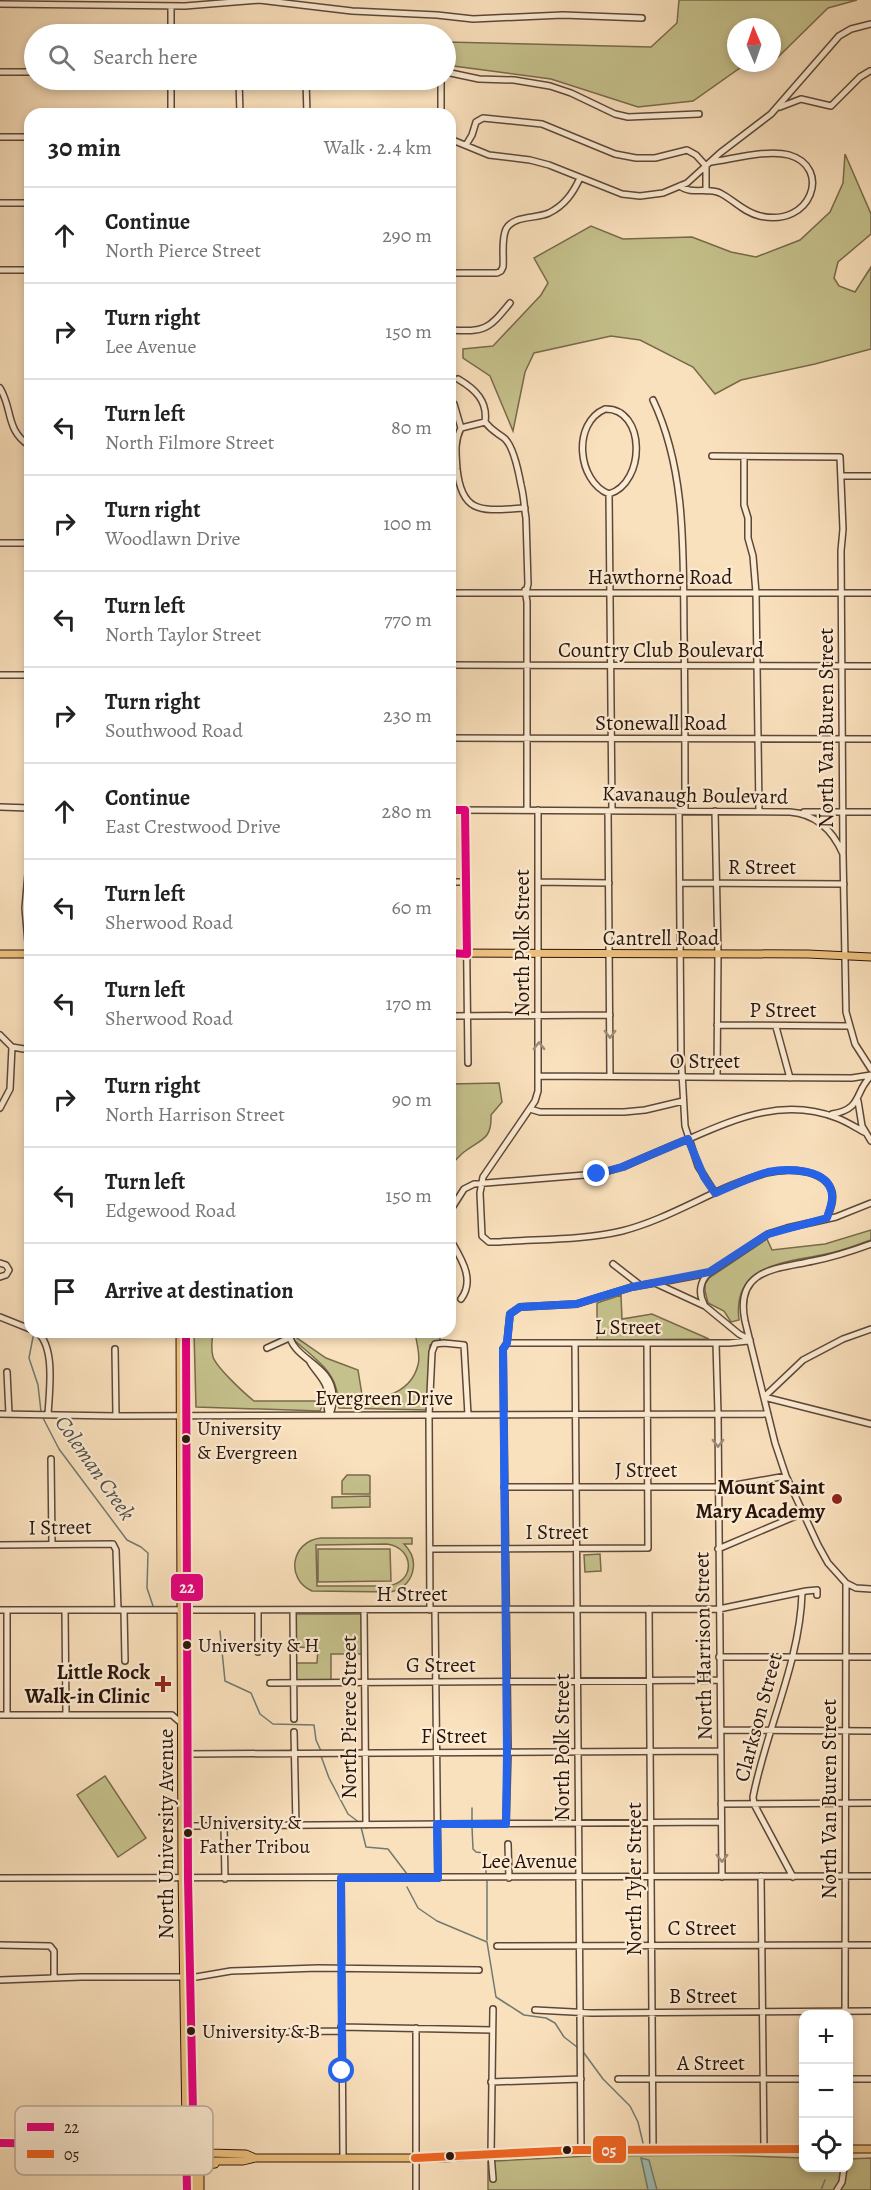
<!DOCTYPE html>
<html lang="en">
<head>
<meta charset="utf-8">
<style>
  body { margin:0; font-family:Alegreya,serif; background:#f6f6f6; color:#222 }
  .controls { position:absolute; right:18px; bottom:18px; display:grid; overflow:hidden; border-radius:12px; box-shadow:0 3px 9px #0003 }
  .controls button { width:54px; height:54px; display:grid; place-items:center; padding:0; border:0; border-bottom:2px solid #e0e0e0; background:#fff; color:#222; font:30px sans-serif }
  .compass { position:absolute; left:727px; top:18px; width:54px; height:54px; border-radius:50%; background:#fff; box-shadow:0 3px 9px #0003; rotate:358deg }
  .stop { position:absolute; width:18px; height:18px; margin:-14px; border:4px solid #2563eb; border-radius:50%; background:#fff }
  .stop.end { background:#2563eb; border-color:#fff; box-shadow:0 2px 6px #0008 }
  .list { margin:0; padding:0; list-style:none }
  h2 { display:flex; justify-content:space-between; align-items:center; height:78px; margin:0; padding:0 24px; font-size:26px }
  h2 small { font-size:20px; font-weight:400; color:#767676 }
  .list li { display:grid; grid-template-columns:39px 1fr auto; gap:18px; align-items:center; box-sizing:border-box; height:96px; padding:0 24px; border-top:2px solid #e0e0e0 }
  .list b { display:block; font-size:22px; white-space:nowrap }
  .list p { margin:0; font-size:20px; white-space:nowrap; color:#767676 }
  .list em { font-size:20px; font-style:normal; color:#767676 }
  .icon { flex:none; width:33px; height:33px; fill:none; stroke:currentColor; stroke-width:2; stroke-linecap:round; stroke-linejoin:round }
  .map { position:relative; flex:none; width:871px; height:2190px; overflow:hidden }
  .search { position:absolute; background:#fff; box-shadow:0 3px 9px #0003; left:24px; top:24px; width:432px; height:66px; display:flex; align-items:center; gap:15px; box-sizing:border-box; padding:0 21px; border-radius:33px; color:#767676; font-size:22px }
  .panel { position:absolute; background:#fff; box-shadow:0 3px 9px #0003; left:24px; top:108px; width:432px; height:1230px; border-radius:18px }
  .map>svg:first-child { display:block }
  .green { fill:#c5c18c; stroke:#786a4c; stroke-width:1.5; fill-rule:evenodd }
  .water { fill:#9ebdb4; stroke:#707971; stroke-width:1.5 }
  .lines { fill:none; stroke-linecap:round; stroke-linejoin:round }
  .stream { stroke:#707971; stroke-width:1.5 }
  .minor-casing { stroke:#5e4738; stroke-width:8 }
  .major-casing { stroke:#2a140c; stroke-width:9 }
  .minor { stroke:#fcecd4; stroke-width:5 }
  .major { stroke:#edc07e; stroke-width:7 }
  .bus-1-casing { stroke:#fcecd4; stroke-width:12 }
  .bus-2-casing { stroke:#fcecd4; stroke-width:12 }
  .bus-1 { stroke:#e5007d; stroke-width:8 }
  .bus-2 { stroke:#f26522; stroke-width:8 }
  .oneway { stroke:#9e8b7a }
  .route { stroke:#2563eb; stroke-width:8 }
  .bus-dot { fill:#2a140c; stroke:#fcecd4; stroke-width:2 }
  .poi-dot { fill:#8f2418; stroke:#fcecd4; stroke-width:2 }
  .labels { text-anchor:middle; dominant-baseline:central; stroke-width:4.5; stroke-linejoin:round; paint-order:stroke }
  .bus-label { font-size:20px; fill:#2a140c; stroke:#fcecd4; text-anchor:start }
  .street-label { font-size:21px; fill:#2a140c; stroke:#fcecd4 }
  .poi-label { font-size:21px; font-weight:bold; fill:#2a140c; stroke:#fcecd4; text-anchor:end }
  .water-label { font-size:22px; font-style:italic; fill:#534f47; stroke:#fcecd4 }
  .key { fill:#fcecd4; stroke:#bdab98; stroke-width:1.5 }
  .key-label { font-size:16px; fill:#2a140c }
  .line-badge { stroke:#fcecd4; stroke-width:2 }
  .badge-label { font-size:16px; text-anchor:middle; font-weight:bold; fill:#fff }
</style>
</head>
<body>
<div class="map">
<svg width="871" height="2190" viewBox="0 0 871 2190">
  <rect width="100%" height="100%" fill="#fae1bd"/>
  <filter id="stains"><feTurbulence type="fractalNoise" baseFrequency=".00333" numOctaves="4"/><feColorMatrix values="0 0 0 0 .2 0 0 0 0 .09 0 0 0 0 .02 0 0 0 .5 -.17"/></filter>
  <radialGradient id="worn" r=".72"><stop offset=".6" stop-color="#630" stop-opacity="0"/><stop offset="1" stop-color="#630" stop-opacity=".3"/></radialGradient>
  <path class="green" d="M679,0H857L828,8L774,61H772V27H736V63H763L740,68L693,101L638,107L551,79L446,65V42L651,47L677,23Z
    M845,154L871,214V234L838,262L834,278L839,286L855,292L871,267V349L815,364L741,380L715,394L693,367L640,340L611,336L534,353L525,372L513,431L490,376L463,358V349L493,346L541,295L548,283L534,258L591,226L623,239L692,237L731,252L756,257L800,240L830,212L843,183Z
    M499,1083L502,1102L491,1115C492,1140 481,1139 464,1152C459,1156 455,1161 450,1166V1084Z
    M871,1230V1240C856,1245 842,1251 826,1254C786,1263 732,1263 739,1320L731,1322L724,1311L708,1303L705,1291V1284L709,1278L767,1239L772,1250L825,1244Z
    M621,1295L622,1319L652,1314L709,1339L597,1340V1303Z
    M194,1332H213C212,1339 211,1350 213,1357C217,1368 244,1393 254,1401H324L320,1411L196,1407Z
    M415,1332H440V1340L430,1345L427,1410L339,1408C338,1402 338,1394 336,1388C331,1368 309,1354 294,1340V1336L326,1358L358,1370L363,1401C387,1397 411,1392 418,1365C421,1356 416,1341 415,1332Z
    M347,1475H368L370,1476V1494H342V1481Z
    M370,1496V1507L332,1508V1497Z
    M321,1538H412V1544H404C421,1561 414,1586 391,1592L312,1591C285,1579 291,1541 321,1538ZM387,1544C415,1548 416,1583 387,1586H317L316,1545Z
    M318,1549H390L391,1581L318,1582Z
    M600,1554L601,1571L585,1572L584,1555Z
    M295,1614H363V1654H331V1681H296V1663H317L318,1648L296,1647Z
    M105,1776L146,1838L118,1857L77,1795Z
    M722,2155L803,2158L804,2168H848L849,2159L871,2158V2190H488V2162L495,2161L588,2156Z"/>
  <path class="water" d="M641,2158L649,2160L657,2190H648Z"/>
  <g class="lines">
    <path class="stream" d="M33,1337L29,1358L38,1385L41,1412
      M42,1416L59,1449L127,1540L141,1547L148,1553L147,1588L153,1606
      M220,1631L225,1681L251,1693L260,1714L273,1724L314,1725L316,1740L321,1751
      M321,1756L329,1778L348,1814L360,1823
      M472,1820V1808
      M361,1827L366,1847L388,1849L407,1874
      M472,1827L473,1849L476,1852L483,1853L486,1857V1874
      M407,1887L418,1908L437,1921L487,1942L496,1997L524,2015L546,2018L555,2023L564,2037L577,2047
      M487,1940V1881
      M584,2053L603,2079L630,2106L638,2122L643,2143
      M821,2190L825,2180"/>
    <g class="minor-casing">
      <path id="minor" d="M0,4L185,6L259,0L352,11L437,15L473,19L563,15L642,18
        M171,34V6
        M0,72H34
        M446,72L479,79L514,80L550,86L571,93L615,114L628,117L699,114
        M171,80V114
        M239,80L240,114
        M441,80V114
        M306,81L307,114
        M780,107L801,99L831,106L860,77L870,71
        M0,137H30
        M450,139L489,155L530,160L549,165L622,194L640,196L663,193L687,183L720,153L771,114L839,36L851,29L871,24
        M466,145L472,135L476,122L483,118L542,124L615,154L636,158H655L687,150L696,155L706,166V191
        M680,186C691,195 707,187 720,193C734,200 743,212 760,216C812,228 832,167 789,155C768,149 733,159 711,162
        M0,203H30
        M0,270H30
        M450,273H497L501,271L503,267C504,256 501,240 506,229C514,215 536,219 549,213C565,205 573,193 580,178
        M450,330C485,332 488,330 510,303
        M458,379C475,389 488,401 485,422
        M0,388C13,409 5,430 30,446
        M653,400C687,472 683,555 684,633C685,692 685,752 685,811
        M454,404L461,428
        M605,409C646,408 646,483 609,494C577,481 572,423 605,409Z
        M712,456L840,457L843,529L841,551L843,852
        M744,457V505L748,518V538L753,556L756,593L759,811
        M842,476H871
        M609,494L612,811
        M525,508C485,510 462,517 457,469C456,454 454,442 461,428L485,422C492,431 496,432 504,438C513,445 519,474 521,485C524,496 524,507 526,518L528,584L526,593
        M0,543H30
        M525,590L527,602V810
        M450,593H871
        M450,665L871,666
        M0,675H30
        M450,738L871,739
        M0,807L30,808
        M450,810L790,812C816,814 833,831 843,854L846,1012L855,1044L871,1069
        M465,810L468,1063
        M538,810V1091L535,1101L483,1177L480,1193L482,1236L489,1242H499C539,1239 584,1240 622,1231C673,1218 717,1186 767,1173C786,1168 825,1168 832,1192C834,1201 830,1210 827,1218
        M608,811L610,1076
        M679,811L681,1054L685,1126L698,1166L715,1193
        M715,811L718,955L717,1077
        M804,812H871
        M450,882H466
        M538,882L609,883
        M681,883L844,884
        M29,954L25,908L30,851
        M450,1016L610,1015
        M717,1025L849,1026
        M776,1027L790,1078
        M0,1035L12,1047L30,1050
        M539,1076L852,1078L871,1075
        M858,1101L862,1126L871,1141
        M0,1108L10,1089L12,1047
        M530,1109L540,1112H624L645,1110L683,1101
        M832,1114C863,1109 854,1092 871,1076
        M450,1211L464,1189L474,1184L597,1174L623,1167C645,1157 668,1147 691,1138C739,1117 785,1098 837,1118C848,1122 856,1128 866,1133
        M450,1239C460,1257 476,1279 461,1299
        M871,1244C852,1251 833,1257 813,1261C778,1269 734,1268 745,1321L775,1443L786,1476L818,1545L828,1563L846,1583L856,1588L871,1589
        M0,1263L6,1265L9,1270L6,1275L0,1277
        M613,1264L640,1285
        M656,1283L709,1273L768,1234L787,1228L836,1217L871,1203
        M704,1304C698,1293 700,1281 709,1273
        M0,1317L30,1329
        M37,1332C56,1347 49,1393 48,1415
        M289,1332C291,1360 332,1363 333,1396C333,1403 333,1409 329,1415
        M507,1343H729L748,1341
        M575,1343L581,2150
        M716,1343L718,1414L722,1877
        M267,1348L289,1338
        M115,1349L116,1416
        M310,1362C315,1371 325,1379 327,1389C329,1398 325,1406 329,1415
        M7,1372L9,1414
        M764,1397L803,1360L843,1339L871,1329
        M764,1397L871,1424
        M0,1414L116,1416L768,1414
        M51,1459L52,1544
        M504,1487H724L786,1476
        M0,1545L113,1544L116,1550L118,1610
        M430,1549L648,1548L647,1343
        M718,1549L803,1513
        M649,1609L653,2148
        M0,1610L719,1609L806,1591L817,1590V1595
        M7,1610V1715
        M65,1610L66,1715
        M124,1610L125,1661
        M293,1610L294,1719
        M364,1610L366,1825
        M430,1610L429,1415L432,1352L435,1344L444,1343L464,1345L468,1415
        M435,1610L438,1878
        M258,1652V1610
        M719,1657H871
        M270,1683L719,1680
        M0,1715H172L181,1723
        M721,1730L871,1731
        M294,1732L296,1825
        M188,1754L721,1751
        M721,1804L871,1803
        M506,1824L508,1752L503,1349L507,1343L510,1314L520,1307L577,1304L632,1287L655,1283L705,1306L739,1334L750,1340
        M224,1825L225,1879
        M188,1826L721,1822
        M508,1844L509,1878
        M761,1876L764,2148
        M793,1877L754,1804L753,1797C766,1730 800,1662 802,1593
        M0,1878L871,1876
        M341,1878L343,2157
        M0,1945L50,1946L54,1951V1977
        M497,1946L871,1945
        M0,1980L81,1977H196L231,1971L318,1968L479,1970
        M535,2010L592,2013L871,2011
        M845,2014L846,1583
        M341,2027L492,2030
        M416,2028V2190
        M280,2032L340,2031
        M618,2079H804
        M848,2079H871
        M491,2082L581,2079
        M493,2179L491,2154L493,2009
        M837,2190L842,2182L844,2168"/>
    </g>
    <g class="major-casing">
      <path id="major" d="M450,953L808,954L871,957
        M0,954H30
        M180,1332L182,1872L187,2190
        M186,1332L188,1879L194,2190
        M0,2143L138,2145
        M152,2144L174,2143L209,2153L246,2154L255,2158
        M133,2145L142,2148L168,2149L194,2158L210,2161H243L255,2158H445L523,2152L581,2150L804,2149
        M848,2149H871
        M200,2190V2171L206,2165L215,2164"/>
    </g>
    <use href="#minor" class="minor"/>
    <use href="#major" class="major"/>
    <g class="bus-1-casing">
      <path id="bus-1" d="M450,810H465L467,954L450,953
        M0,2143L133,2145L142,2148L173,2150L194,2158L188,1879L186,1332
        M186,2145L187,2190"/>
    </g>
    <g class="bus-2-casing">
      <path id="bus-2" d="M415,2158L576,2150L804,2149"/>
    </g>
    <use href="#bus-1" class="bus-1"/>
    <use href="#bus-2" class="bus-2"/>
  </g>
  <defs><path id="oneway-chevron" d="M-2-3.5L2.5 0L-2 3.5" fill="none" stroke-width="1.6" stroke-linecap="round" stroke-linejoin="round" transform="scale(1.5)"/></defs>
  <g class="oneway">
    <use href="#oneway-chevron" transform="translate(610 1034) rotate(90)"/>
    <use href="#oneway-chevron" transform="translate(539 1046) rotate(-90)"/>
    <use href="#oneway-chevron" transform="translate(718 1443) rotate(90)"/>
    <use href="#oneway-chevron" transform="translate(722 1858) rotate(90)"/>
  </g>
  <g class="lines">
    <path class="route" d="M342,2071L341,1878H438L437,1824H506L507,1752L503,1349L507,1343L510,1314L520,1307L576,1304L632,1287L709,1272L768,1234L827,1218C829,1211 833,1203 832,1195C830,1168 788,1168 768,1172C750,1177 732,1186 715,1193L704,1177L688,1139L622,1167L597,1174"/>
  </g>
  <g class="bus-dot">
    <circle cx="186" cy="1439" r="5"/>
    <circle cx="187" cy="1645" r="5"/>
    <circle cx="188" cy="1833" r="5"/>
    <circle cx="191" cy="2031" r="5"/>
    <circle cx="567" cy="2150" r="5"/>
    <circle cx="450" cy="2156" r="5"/>
  </g>
  <g class="poi-dot">
    <circle cx="837" cy="1499" r="6"/>
    <path d="M160 1675h6v6h6v6h-6v6h-6v-6h-6v-6h6z"/>
  </g>
  <g class="labels">
    <g class="bus-label">
      <text x="197" y="1428">University<tspan x="197" dy="24">&amp; Evergreen</tspan></text>
      <text x="198" y="1645">University &amp; H</text>
      <text x="199" y="1822">University &amp;<tspan x="199" dy="24">Father Tribou</tspan></text>
      <text x="202" y="2031">University &amp; B</text>
    </g>
    <g class="street-label">
      <text x="660" y="577">Hawthorne Road</text>
      <text x="661" y="650">Country Club Boulevard</text>
      <text x="661" y="723">Stonewall Road</text>
      <text transform="translate(826 728) rotate(-90)">North Van Buren Street</text>
      <text transform="translate(695 795) rotate(1)">Kavanaugh Boulevard</text>
      <text x="762" y="867">R Street</text>
      <text x="661" y="938">Cantrell Road</text>
      <text transform="translate(522 943) rotate(-90)">North Polk Street</text>
      <text x="783" y="1010">P Street</text>
      <text x="705" y="1061">O Street</text>
      <text x="628" y="1327">L Street</text>
      <text x="384" y="1398">Evergreen Drive</text>
      <text x="646" y="1470">J Street</text>
      <text transform="translate(60 1527) rotate(-1)">I Street</text>
      <text x="557" y="1532">I Street</text>
      <text x="412" y="1594">H Street</text>
      <text transform="translate(703 1646) rotate(-91)">North Harrison Street</text>
      <text x="441" y="1665">G Street</text>
      <text transform="translate(349 1717) rotate(-90)">North Pierce Street</text>
      <text transform="translate(758 1717) rotate(-75)">Clarkson Street</text>
      <text x="454" y="1736">F Street</text>
      <text transform="translate(562 1747) rotate(-90)">North Polk Street</text>
      <text transform="translate(829 1799) rotate(-90)">North Van Buren Street</text>
      <text transform="translate(166 1834) rotate(-90)">North University Avenue</text>
      <text x="529" y="1861">Lee Avenue</text>
      <text transform="translate(634 1879) rotate(-90)">North Tyler Street</text>
      <text x="702" y="1928">C Street</text>
      <text x="703" y="1996">B Street</text>
      <text x="711" y="2063">A Street</text>
    </g>
    <g class="poi-label">
      <text x="825" y="1487">Mount Saint<tspan x="825" dy="24">Mary Academy</tspan></text>
      <text x="150" y="1672">Little Rock<tspan x="150" dy="24">Walk-in Clinic</tspan></text>
    </g>
    <g class="water-label">
      <text transform="translate(95 1468) rotate(55)">Coleman Creek</text>
    </g>
  </g>
  <rect x="15" y="2106" width="198" height="69" rx="9" class="key"/>
  <rect x="27" y="2123" width="27" height="8" fill="#e5007d"/>
  <rect x="27" y="2150" width="27" height="8" fill="#f26522"/>
  <g class="key-label">
    <text x="64" y="2133">22</text>
    <text x="64" y="2160">05</text>
  </g>
  <g class="line-badge">
    <rect x="170" y="1573" width="34" height="29" rx="6" fill="#e5007d"/>
    <rect x="592" y="2135" width="35" height="29" rx="6" fill="#f26522"/>
  </g>
  <g class="badge-label">
    <text x="187" y="1593">22</text>
    <text x="609" y="2156">05</text>
  </g>
  <rect width="100%" height="100%" filter="url(#stains)"/>
  <rect width="100%" height="100%" fill="url(#worn)"/>
</svg>
<div class="controls">
<button>+</button>
<button>−</button>
<button><svg class="icon" aria-label="locate" viewBox="0 0 24 24"><circle cx="12" cy="12" r="6"/><path d="M12 2v4M12 18v4M2 12h4M18 12h4"/></svg></button>
</div>
<svg class="compass" viewBox="-18 -18 36 36"><path d="M0-13l5 13h-10z" fill="#e53935"/><path d="M0 13l5-13h-10z" fill="#767676"/></svg>
<div class="stop" style="left:342px;top:2071px"></div>
<div class="stop end" style="left:597px;top:1174px"></div>
<div class="search"><svg class="icon" aria-label="search" viewBox="0 0 24 24"><circle cx="10" cy="10" r="6"/><path d="M15 15l6 6"/></svg>Search here</div>
<section class="panel">
<h2>30 min<small>Walk · 2.4 km</small></h2>
<ul class="list">
<li><svg class="icon" aria-label="ahead" viewBox="0 0 24 24"><path d="M12 20V5M6 11l6-6 6 6"/></svg><div><b>Continue</b><p>North Pierce Street</p></div><em>290 m</em></li>
<li><svg class="icon" aria-label="right" viewBox="0 0 24 24"><path d="M7 20v-9h11M14 6l5 5-5 5"/></svg><div><b>Turn right</b><p>Lee Avenue</p></div><em>150 m</em></li>
<li><svg class="icon" aria-label="left" viewBox="0 0 24 24"><path d="M17 20v-9H6M10 6l-5 5 5 5"/></svg><div><b>Turn left</b><p>North Filmore Street</p></div><em>80 m</em></li>
<li><svg class="icon" aria-label="right" viewBox="0 0 24 24"><path d="M7 20v-9h11M14 6l5 5-5 5"/></svg><div><b>Turn right</b><p>Woodlawn Drive</p></div><em>100 m</em></li>
<li><svg class="icon" aria-label="left" viewBox="0 0 24 24"><path d="M17 20v-9H6M10 6l-5 5 5 5"/></svg><div><b>Turn left</b><p>North Taylor Street</p></div><em>770 m</em></li>
<li><svg class="icon" aria-label="right" viewBox="0 0 24 24"><path d="M7 20v-9h11M14 6l5 5-5 5"/></svg><div><b>Turn right</b><p>Southwood Road</p></div><em>230 m</em></li>
<li><svg class="icon" aria-label="ahead" viewBox="0 0 24 24"><path d="M12 20V5M6 11l6-6 6 6"/></svg><div><b>Continue</b><p>East Crestwood Drive</p></div><em>280 m</em></li>
<li><svg class="icon" aria-label="left" viewBox="0 0 24 24"><path d="M17 20v-9H6M10 6l-5 5 5 5"/></svg><div><b>Turn left</b><p>Sherwood Road</p></div><em>60 m</em></li>
<li><svg class="icon" aria-label="left" viewBox="0 0 24 24"><path d="M17 20v-9H6M10 6l-5 5 5 5"/></svg><div><b>Turn left</b><p>Sherwood Road</p></div><em>170 m</em></li>
<li><svg class="icon" aria-label="right" viewBox="0 0 24 24"><path d="M7 20v-9h11M14 6l5 5-5 5"/></svg><div><b>Turn right</b><p>North Harrison Street</p></div><em>90 m</em></li>
<li><svg class="icon" aria-label="left" viewBox="0 0 24 24"><path d="M17 20v-9H6M10 6l-5 5 5 5"/></svg><div><b>Turn left</b><p>Edgewood Road</p></div><em>150 m</em></li>
<li><svg class="icon" aria-label="arrive" viewBox="0 0 24 24"><path d="M6 21V4h12l-3 4 3 4H6"/></svg><div><b>Arrive at destination</b></div></li>
</ul>
</section>
</div>
</body>
</html>
